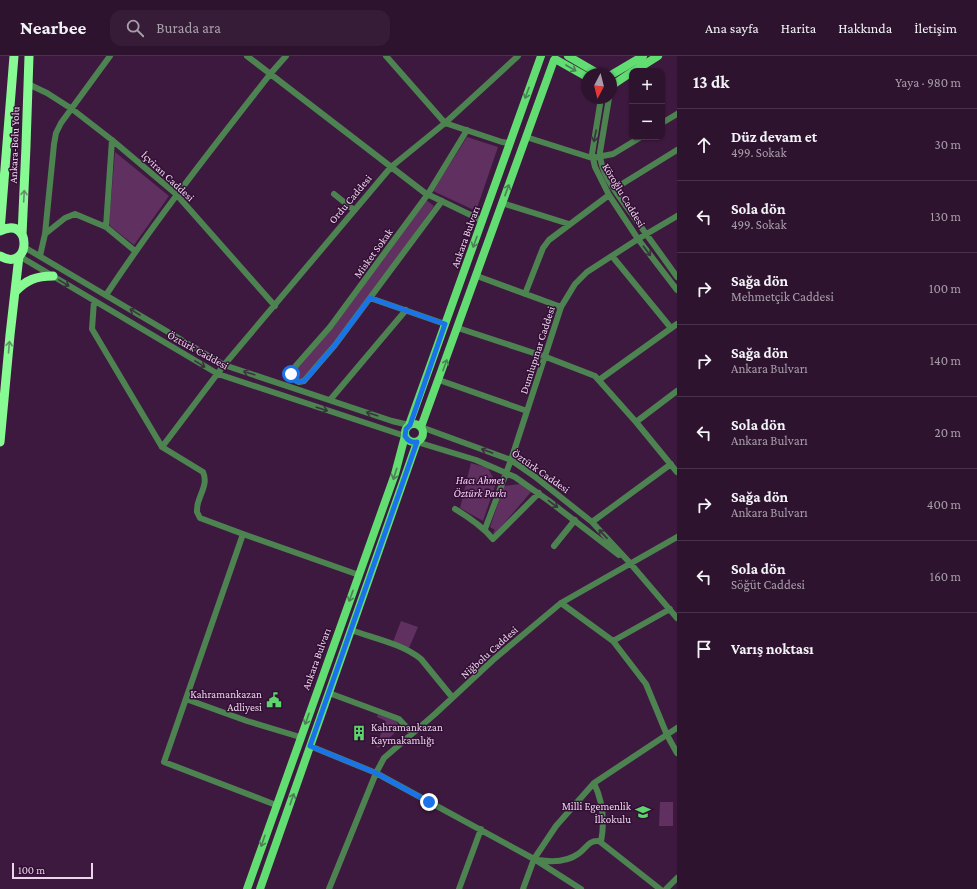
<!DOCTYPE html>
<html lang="tr">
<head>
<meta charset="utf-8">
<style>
  body { margin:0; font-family:"Crimson Pro",serif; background:#361c37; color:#f1f3f6 }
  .controls { position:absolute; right:12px; top:12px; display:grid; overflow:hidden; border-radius:8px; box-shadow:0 1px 3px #0004 }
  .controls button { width:36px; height:36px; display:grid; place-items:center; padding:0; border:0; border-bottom:1px solid #49324b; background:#2e132f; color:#f1f3f6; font:20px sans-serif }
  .compass { position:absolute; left:581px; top:12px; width:36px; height:36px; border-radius:50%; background:#2e132f; box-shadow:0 1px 3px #0004; rotate:187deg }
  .scale { position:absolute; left:12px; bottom:10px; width:81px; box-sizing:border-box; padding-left:4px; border:2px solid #ecd5ec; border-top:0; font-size:11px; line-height:14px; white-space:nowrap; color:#ecd5ec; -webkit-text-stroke:3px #330f35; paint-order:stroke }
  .stop { position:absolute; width:12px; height:12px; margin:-9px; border:3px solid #1a73e8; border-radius:50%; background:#fff }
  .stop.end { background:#1a73e8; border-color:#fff; box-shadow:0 1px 4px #0008 }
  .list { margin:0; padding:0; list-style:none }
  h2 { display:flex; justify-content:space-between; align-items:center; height:52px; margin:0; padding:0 16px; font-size:17px }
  h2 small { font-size:13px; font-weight:400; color:#a79eaa }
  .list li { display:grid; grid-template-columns:26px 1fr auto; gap:12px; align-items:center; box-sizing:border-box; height:72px; padding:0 16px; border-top:1px solid #49324b }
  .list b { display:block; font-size:15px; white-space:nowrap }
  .list p { margin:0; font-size:13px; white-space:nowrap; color:#a79eaa }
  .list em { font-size:13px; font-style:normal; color:#a79eaa }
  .icon { flex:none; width:22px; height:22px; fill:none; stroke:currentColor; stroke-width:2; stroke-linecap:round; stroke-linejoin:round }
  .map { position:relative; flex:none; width:677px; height:833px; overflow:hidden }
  header { display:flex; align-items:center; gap:24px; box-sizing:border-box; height:56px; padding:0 20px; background:#2e132f; border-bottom:1px solid #49324b }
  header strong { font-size:19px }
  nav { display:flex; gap:22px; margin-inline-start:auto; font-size:14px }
  .search { width:280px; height:36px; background:#361c37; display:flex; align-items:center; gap:10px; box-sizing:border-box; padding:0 14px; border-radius:12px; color:#a79eaa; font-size:15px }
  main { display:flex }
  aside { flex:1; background:#2e132f }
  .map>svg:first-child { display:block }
  .green { fill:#5f3060 }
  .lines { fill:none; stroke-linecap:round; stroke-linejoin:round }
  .minor { stroke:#4c8351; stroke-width:6 }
  .major { stroke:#61dd71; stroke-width:8 }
  .highway { stroke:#88fa94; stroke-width:9 }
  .oneway { stroke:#4c8056 }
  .oneway2 { stroke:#3a323d }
  .oneway3 { stroke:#629069 }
  .route { stroke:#1a73e8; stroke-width:5 }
  .labels { text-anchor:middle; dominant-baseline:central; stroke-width:3; stroke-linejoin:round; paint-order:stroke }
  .street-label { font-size:11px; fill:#ecd5ec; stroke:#330f35 }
  .park-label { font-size:11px; font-style:italic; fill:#fbd0fb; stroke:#330f35 }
  .poi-label { font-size:11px; fill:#ecd5ec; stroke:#330f35; text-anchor:end }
</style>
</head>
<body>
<header>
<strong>Nearbee</strong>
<div class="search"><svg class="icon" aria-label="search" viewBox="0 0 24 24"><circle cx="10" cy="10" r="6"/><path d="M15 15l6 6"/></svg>Burada ara</div>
<nav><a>Ana sayfa</a><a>Harita</a><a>Hakkında</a><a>İletişim</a></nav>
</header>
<main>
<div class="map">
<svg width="677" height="833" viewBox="0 0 677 833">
  <rect width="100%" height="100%" fill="#3e193f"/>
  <path class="green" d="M467,81L498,91L476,155L433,135Z
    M115,96L169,140L134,189L110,170L109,166Z
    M426,144L434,150L373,236L304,323H297L294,317L296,313Z
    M471,407L488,412L496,427L483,465L460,452Z
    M520,428L531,436L495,478L493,477L495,474L490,471L504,430Z
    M401,565L418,571L409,592L393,586Z
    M378,658L397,665L399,673L378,692L376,690L386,665L377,661Z
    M660,746H673V770H659Z"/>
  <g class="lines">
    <path class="minor" d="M247,0L425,137L483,165
      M386,0L445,67L502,86L509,87
      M28,28L47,37L72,53L112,84L176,138L275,250
      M601,42L592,98L595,111L609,139L638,183L677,234
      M609,42L600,96C599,118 622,144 634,161C648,181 663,201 677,221
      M662,67L677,58
      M526,81L592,102L613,98L641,81
      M614,133L677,94
      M334,138L354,154
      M442,145L335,289L304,325L299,326L293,323L291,319L293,313L330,271L428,138L467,74
      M502,147L569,168
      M106,171L112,84
      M45,178L65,162L75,158L106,171L135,195
      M24,191L224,309L392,365L409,369
      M19,200L218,318L405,380
      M40,200L45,178L54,88L56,77L61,67L110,0
      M612,200L671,272
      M477,220L561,251
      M525,238L543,192L549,184L609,139
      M106,239C157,162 214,90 271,17L286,0
      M370,242L445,268
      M94,245L92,273L162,391L203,416C208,427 201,436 198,447C197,450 197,453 197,456L200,462L243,478L359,519
      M458,272L546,301L595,320L636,366L677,416
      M439,324L527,355
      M599,324L677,268
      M330,344L406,254
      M636,366L677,335
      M421,371L511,404L534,420L592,466L630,507L677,562
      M417,386L476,404L515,421L549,445L619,499
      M162,391L224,309L391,111L445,67L518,0
      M455,453C470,462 482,470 493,483L539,437
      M592,466L671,408
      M485,473L511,404L561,251L575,228L587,216L638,183L677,160
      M243,478L164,706L276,749
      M554,490L575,464
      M561,547L613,585L646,628L667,679L677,697
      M351,574C373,582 403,588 421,603L452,641
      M613,585L670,553
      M329,637L399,663L412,677
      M186,643L247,665L300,681
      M310,690L376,717L534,803L581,833
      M594,727C603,746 605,765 601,786
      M538,804C551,806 567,806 578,798C586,793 588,784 599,785L660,833
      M329,833L376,717L384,702L435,658L493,604L561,547L677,481
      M459,833L481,773
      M523,833L534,803L556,770L594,727L677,672
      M666,833L677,822"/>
    <path class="major" d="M568,0L599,18
      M555,3L587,21
      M634,15L658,0
      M611,19L643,0
      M611,30L632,16
      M405 377a9 9 0 1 1 18 0a9 9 0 1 1-18 0Z
      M409,369L541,0
      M421,371L554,4
      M247,833L395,418L405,380
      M260,833L417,386"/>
    <path class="highway" d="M0,175L14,0
      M0,175C33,158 31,218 0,200
      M22,179L26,90L29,0
      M15,236C26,224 36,220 53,220
      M0,386L10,279L19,200"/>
  </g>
  <defs><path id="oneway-shaft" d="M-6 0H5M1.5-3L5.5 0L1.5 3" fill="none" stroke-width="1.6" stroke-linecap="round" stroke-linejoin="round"/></defs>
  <g class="oneway">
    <use href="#oneway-shaft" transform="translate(571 12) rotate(30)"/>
    <use href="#oneway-shaft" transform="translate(527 37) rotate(110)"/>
    <use href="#oneway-shaft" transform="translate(507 134) rotate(-70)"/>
    <use href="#oneway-shaft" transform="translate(475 186) rotate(110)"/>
    <use href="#oneway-shaft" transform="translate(445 309) rotate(-70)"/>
    <use href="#oneway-shaft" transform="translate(395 418) rotate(108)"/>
    <use href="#oneway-shaft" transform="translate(351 540) rotate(110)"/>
    <use href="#oneway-shaft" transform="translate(307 663) rotate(110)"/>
    <use href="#oneway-shaft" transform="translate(292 743) rotate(-71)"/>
    <use href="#oneway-shaft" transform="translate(263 785) rotate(109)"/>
  </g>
  <g class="oneway2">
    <use href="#oneway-shaft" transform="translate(595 80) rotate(101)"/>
    <use href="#oneway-shaft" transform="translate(647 195) rotate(53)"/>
    <use href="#oneway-shaft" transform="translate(64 227) rotate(31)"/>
    <use href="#oneway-shaft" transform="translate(135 256) rotate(-149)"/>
    <use href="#oneway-shaft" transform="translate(200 308) rotate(31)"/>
    <use href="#oneway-shaft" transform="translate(249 317) rotate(-162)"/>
    <use href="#oneway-shaft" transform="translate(322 353) rotate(18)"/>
    <use href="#oneway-shaft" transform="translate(372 358) rotate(-162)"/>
    <use href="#oneway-shaft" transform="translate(487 395) rotate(-160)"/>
    <use href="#oneway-shaft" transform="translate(553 448) rotate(37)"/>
    <use href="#oneway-shaft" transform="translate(603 478) rotate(-133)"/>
  </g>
  <g class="oneway3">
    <use href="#oneway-shaft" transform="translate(24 140) rotate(-87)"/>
    <use href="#oneway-shaft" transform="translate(9 291) rotate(-85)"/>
  </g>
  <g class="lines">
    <path class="route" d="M291,318C294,327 301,328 307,322L335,289L370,242L445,268L410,369L406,373L405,380C408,385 412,387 417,386L310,690L376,717L429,746"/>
  </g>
  <defs>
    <g id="civic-bare" transform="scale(1.2)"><path d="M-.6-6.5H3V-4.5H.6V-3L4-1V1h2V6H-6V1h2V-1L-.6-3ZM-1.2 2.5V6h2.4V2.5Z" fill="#5cd56d" stroke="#330f35" stroke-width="2.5" paint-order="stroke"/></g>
    <g id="building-bare" transform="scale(1.2)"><path d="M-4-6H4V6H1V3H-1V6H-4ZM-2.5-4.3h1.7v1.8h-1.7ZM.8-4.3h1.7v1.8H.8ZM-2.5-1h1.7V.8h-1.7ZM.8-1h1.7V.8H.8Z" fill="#5cd56d" stroke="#330f35" stroke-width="2.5" paint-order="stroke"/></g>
    <g id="school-bare" transform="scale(1.2)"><path d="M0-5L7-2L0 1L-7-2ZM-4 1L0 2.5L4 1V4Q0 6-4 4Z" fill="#5cd56d" stroke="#330f35" stroke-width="2.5" paint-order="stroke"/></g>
  </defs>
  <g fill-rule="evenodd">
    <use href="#civic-bare" x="274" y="644"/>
    <use href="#building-bare" x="359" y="677"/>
    <use href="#school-bare" x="643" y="756"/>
  </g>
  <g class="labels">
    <g class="street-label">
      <text transform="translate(14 89) rotate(-88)">Ankara-Bolu Yolu</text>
      <text transform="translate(168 120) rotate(43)">İçviran Caddesi</text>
      <text transform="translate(624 139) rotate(59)">Köroğlu Caddesi</text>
      <text transform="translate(350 143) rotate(-50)">Ordu Caddesi</text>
      <text transform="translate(465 181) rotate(-70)">Ankara Bulvarı</text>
      <text transform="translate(373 197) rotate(-54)">Misket Sokak</text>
      <text transform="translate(198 294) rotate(29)">Öztürk Caddesi</text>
      <text transform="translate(537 294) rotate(-72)">Dumlupınar Caddesi</text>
      <text transform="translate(541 415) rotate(35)">Öztürk Caddesi</text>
      <text transform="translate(489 596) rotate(-42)">Niğbolu Caddesi</text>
      <text transform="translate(316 603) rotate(-70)">Ankara Bulvarı</text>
    </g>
    <g class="park-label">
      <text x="480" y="424">Hacı Ahmet<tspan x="480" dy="13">Öztürk Parkı</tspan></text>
    </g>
    <g class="poi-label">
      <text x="262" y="638">Kahramankazan<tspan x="262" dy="13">Adliyesi</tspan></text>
      <text x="371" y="671" text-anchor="start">Kahramankazan<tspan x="371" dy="13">Kaymakamlığı</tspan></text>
      <text x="631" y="750">Milli Egemenlik<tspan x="631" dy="13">İlkokulu</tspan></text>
    </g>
  </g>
</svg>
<div class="controls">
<button>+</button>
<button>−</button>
</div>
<svg class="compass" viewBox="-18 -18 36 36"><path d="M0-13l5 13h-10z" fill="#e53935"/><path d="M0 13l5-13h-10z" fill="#a79eaa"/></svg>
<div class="scale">100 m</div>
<div class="stop" style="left:291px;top:318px"></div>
<div class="stop end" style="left:429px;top:746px"></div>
</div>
<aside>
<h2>13 dk<small>Yaya · 980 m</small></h2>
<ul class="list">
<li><svg class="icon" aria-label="ahead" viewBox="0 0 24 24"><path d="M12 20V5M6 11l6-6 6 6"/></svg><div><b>Düz devam et</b><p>499. Sokak</p></div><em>30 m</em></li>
<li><svg class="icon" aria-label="left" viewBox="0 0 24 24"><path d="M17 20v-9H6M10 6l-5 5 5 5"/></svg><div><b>Sola dön</b><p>499. Sokak</p></div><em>130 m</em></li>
<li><svg class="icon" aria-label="right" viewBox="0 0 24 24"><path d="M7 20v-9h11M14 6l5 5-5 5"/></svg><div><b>Sağa dön</b><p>Mehmetçik Caddesi</p></div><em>100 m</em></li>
<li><svg class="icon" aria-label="right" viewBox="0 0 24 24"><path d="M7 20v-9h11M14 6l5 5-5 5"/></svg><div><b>Sağa dön</b><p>Ankara Bulvarı</p></div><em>140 m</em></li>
<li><svg class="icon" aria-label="left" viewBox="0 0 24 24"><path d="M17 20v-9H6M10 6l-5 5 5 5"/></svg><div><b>Sola dön</b><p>Ankara Bulvarı</p></div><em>20 m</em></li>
<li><svg class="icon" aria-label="right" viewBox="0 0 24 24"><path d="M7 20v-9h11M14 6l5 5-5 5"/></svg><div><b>Sağa dön</b><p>Ankara Bulvarı</p></div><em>400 m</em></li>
<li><svg class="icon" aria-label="left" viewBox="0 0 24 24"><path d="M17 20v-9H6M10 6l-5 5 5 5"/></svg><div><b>Sola dön</b><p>Söğüt Caddesi</p></div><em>160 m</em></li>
<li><svg class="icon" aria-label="arrive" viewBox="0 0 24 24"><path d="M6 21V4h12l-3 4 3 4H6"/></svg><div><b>Varış noktası</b></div></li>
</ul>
</aside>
</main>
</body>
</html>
